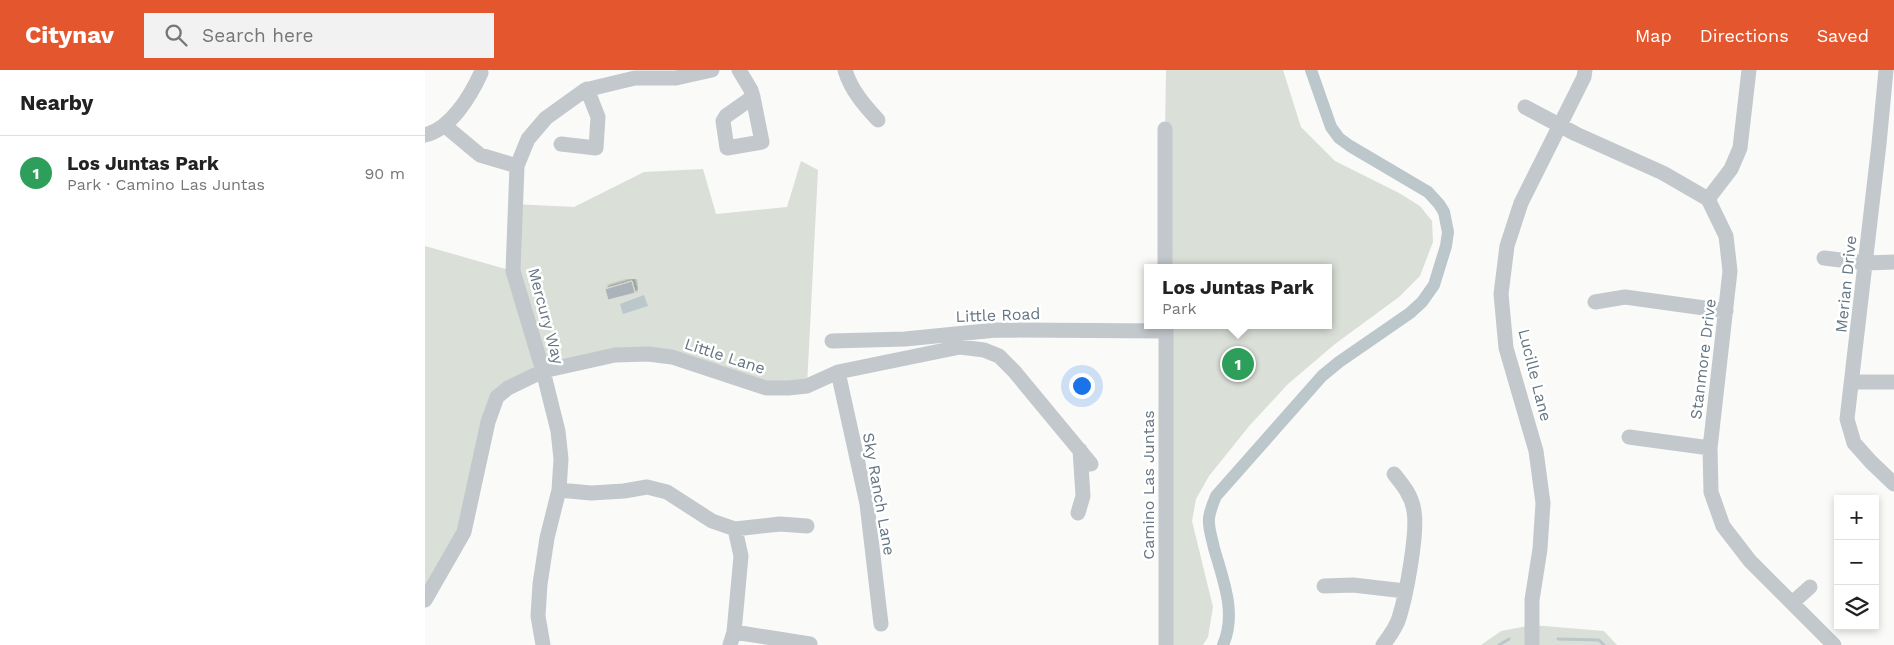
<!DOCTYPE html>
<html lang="en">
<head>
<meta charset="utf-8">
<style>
  body { margin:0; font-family:"Work Sans",sans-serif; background:#f2f2f2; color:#222 }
  .controls { position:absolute; right:15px; bottom:15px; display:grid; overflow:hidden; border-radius:0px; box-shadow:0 2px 8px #0003 }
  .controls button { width:45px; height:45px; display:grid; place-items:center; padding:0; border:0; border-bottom:1px solid #e0e0e0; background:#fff; color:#222; font:25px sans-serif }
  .you { position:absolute; left:656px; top:315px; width:18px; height:18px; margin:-12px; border:4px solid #fff; border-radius:50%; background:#1a73e8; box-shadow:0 0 0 8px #1a73e833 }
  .badge { display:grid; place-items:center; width:32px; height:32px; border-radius:50%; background:#e4572e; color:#fff; font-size:16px; font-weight:700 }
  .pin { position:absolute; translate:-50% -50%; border:2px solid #fff; box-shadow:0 1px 5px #0006 }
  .popup { position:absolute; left:719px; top:194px; width:188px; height:65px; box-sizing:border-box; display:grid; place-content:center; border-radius:0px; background:#fff; filter:drop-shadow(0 1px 4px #0005); font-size:16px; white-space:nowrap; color:#767676 }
  .popup b { font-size:19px; color:#222 }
  .popup::after { content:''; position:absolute; left:50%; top:100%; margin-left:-10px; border:10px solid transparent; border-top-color:#fff }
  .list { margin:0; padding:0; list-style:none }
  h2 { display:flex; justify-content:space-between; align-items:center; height:65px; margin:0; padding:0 20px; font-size:21px }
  h2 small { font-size:16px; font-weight:400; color:#767676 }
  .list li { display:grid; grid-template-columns:32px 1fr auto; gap:15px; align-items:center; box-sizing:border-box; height:75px; padding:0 20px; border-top:1px solid #e0e0e0 }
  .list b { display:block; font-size:19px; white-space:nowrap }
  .list p { margin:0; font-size:16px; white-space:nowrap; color:#767676 }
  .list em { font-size:16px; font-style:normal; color:#767676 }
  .icon { flex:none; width:28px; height:28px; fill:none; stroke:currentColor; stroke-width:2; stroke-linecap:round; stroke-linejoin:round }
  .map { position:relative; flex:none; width:1469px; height:575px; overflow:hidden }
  header { display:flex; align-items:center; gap:30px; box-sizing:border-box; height:70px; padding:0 25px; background:#e4572e; color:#fff }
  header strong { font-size:24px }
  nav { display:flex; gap:28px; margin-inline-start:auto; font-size:18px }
  .search { width:350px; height:45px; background:#f2f2f2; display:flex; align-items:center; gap:12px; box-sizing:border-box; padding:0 18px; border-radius:0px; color:#767676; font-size:19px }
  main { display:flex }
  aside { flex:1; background:#fff }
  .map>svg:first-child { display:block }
  .green { fill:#dadfd7 }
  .water { fill:#bbc7cb }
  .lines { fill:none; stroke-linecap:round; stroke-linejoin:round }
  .stream { stroke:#bbc7cb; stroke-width:3 }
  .canal { stroke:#bbc7cb; stroke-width:12 }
  .building { fill:#aab3b9; stroke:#dcdcda; filter:url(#shadow) }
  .minor { stroke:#c3c8cc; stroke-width:15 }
  .labels { text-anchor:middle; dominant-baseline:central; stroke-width:5; stroke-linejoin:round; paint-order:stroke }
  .street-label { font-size:16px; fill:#657683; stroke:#fff }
</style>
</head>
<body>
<header>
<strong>Citynav</strong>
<div class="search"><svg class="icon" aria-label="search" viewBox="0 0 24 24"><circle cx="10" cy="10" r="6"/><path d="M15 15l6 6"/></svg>Search here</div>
<nav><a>Map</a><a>Directions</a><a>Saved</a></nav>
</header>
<main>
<aside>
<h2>Nearby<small></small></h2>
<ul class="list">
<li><span class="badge" style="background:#2e9e5b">1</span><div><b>Los Juntas Park</b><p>Park · Camino Las Juntas</p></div><em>90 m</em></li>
</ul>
</aside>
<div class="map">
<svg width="1469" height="575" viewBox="0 0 1469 575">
  <defs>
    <filter id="shadow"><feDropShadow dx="3" dy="-3" stdDeviation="1" flood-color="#0004"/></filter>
  </defs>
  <rect width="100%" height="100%" fill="#fafaf8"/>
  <path class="green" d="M741,0H858L876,57L910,91L974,123L995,136L1007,151L1008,172L995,206L974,227L910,274L863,314L825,355L784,406L771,429L767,451L788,537L783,567L778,575H741V255H903V198H740L739,130Z
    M376,91L393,100L382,316L363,318L223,284L118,301L72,327L39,462L0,530V176L88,201L89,134L149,137L219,102L278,99L291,144L362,137Z
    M1107,555L1179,561L1192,575H1056L1076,561Z"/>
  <path class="water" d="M219,225L223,236L198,244L195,234Z"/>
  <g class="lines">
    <path class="stream" d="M1133,569L1174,570L1179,575
      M1074,575L1084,569"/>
    <path class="canal" d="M798,575C812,543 798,510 789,478C787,468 783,458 784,448C785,440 788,433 791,426L897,306L914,292L985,243L997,232L1009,215L1021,176L1023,162L1019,142L1014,134L1003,122L925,76L914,68L906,57L886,0"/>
  </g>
  <path class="building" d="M207,211L210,223L183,230L180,219Z"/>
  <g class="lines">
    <path class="minor" d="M314,0L326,20L328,27L337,72L302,78L298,51L301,46L328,27
      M420,0C426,20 439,35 453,50
      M1461,0L1454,74L1422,349L1429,373L1446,392L1469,414
      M1100,37L1151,64L1238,103L1283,129L1301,166L1305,201L1285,378L1286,422L1298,456L1325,491L1409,575
      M19,55L55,85L92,96
      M0,65C26,59 46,25 56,3
      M136,74L171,78L173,47L162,19
      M1283,129L1306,99L1315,78L1324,0
      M1399,188L1441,193L1469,192
      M740,198V59
      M1170,232L1200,227L1301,241
      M741,255V575
      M407,271L480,269L571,260L741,261
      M413,302L442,434L456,554
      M1427,312H1469
      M1204,367L1285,378
      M134,420L166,423L199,421L222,417L242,422L287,451L310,459L355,454L382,456
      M653,443L658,426L655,380
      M899,516L928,515L980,521
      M0,530L39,462L63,352L72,327L83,318L118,301L190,285L223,284L247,287L341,318H363L382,316L413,302L535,277L559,280L574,286L589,301L666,394
      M1367,533L1385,517
      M309,562L385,574
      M118,575L113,546L115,514L122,468L134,420L136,389L133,361L118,301L88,201L92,96L103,69L121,48L160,20L210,8H251L287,0
      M305,575L309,562L316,486L310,459
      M958,575C964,567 971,558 974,548C981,526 993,463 989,441C987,426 978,415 969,404
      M1107,575V530L1115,479L1118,433L1111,381L1081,278L1076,224L1082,176L1096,133L1159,7L1160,0"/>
  </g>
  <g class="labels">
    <g class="street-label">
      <text transform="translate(1421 214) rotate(-84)">Merian Drive</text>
      <text transform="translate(573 245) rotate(-2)">Little Road</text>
      <text transform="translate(121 246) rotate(75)">Mercury Way</text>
      <text transform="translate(300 286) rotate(18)">Little Lane</text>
      <text transform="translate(1278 289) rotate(-83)">Stanmore Drive</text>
      <text transform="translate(1110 305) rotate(76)">Lucille Lane</text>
      <text transform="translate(723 415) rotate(-90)">Camino Las Juntas</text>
      <text transform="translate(454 424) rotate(80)">Sky Ranch Lane</text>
    </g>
  </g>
</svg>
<div class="controls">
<button>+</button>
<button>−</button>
<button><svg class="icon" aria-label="layers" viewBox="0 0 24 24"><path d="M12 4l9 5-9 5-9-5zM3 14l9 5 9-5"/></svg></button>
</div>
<div class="you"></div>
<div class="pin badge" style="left:813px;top:294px;background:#2e9e5b">1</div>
<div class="popup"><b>Los Juntas Park</b>Park</div>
</div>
</main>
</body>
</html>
